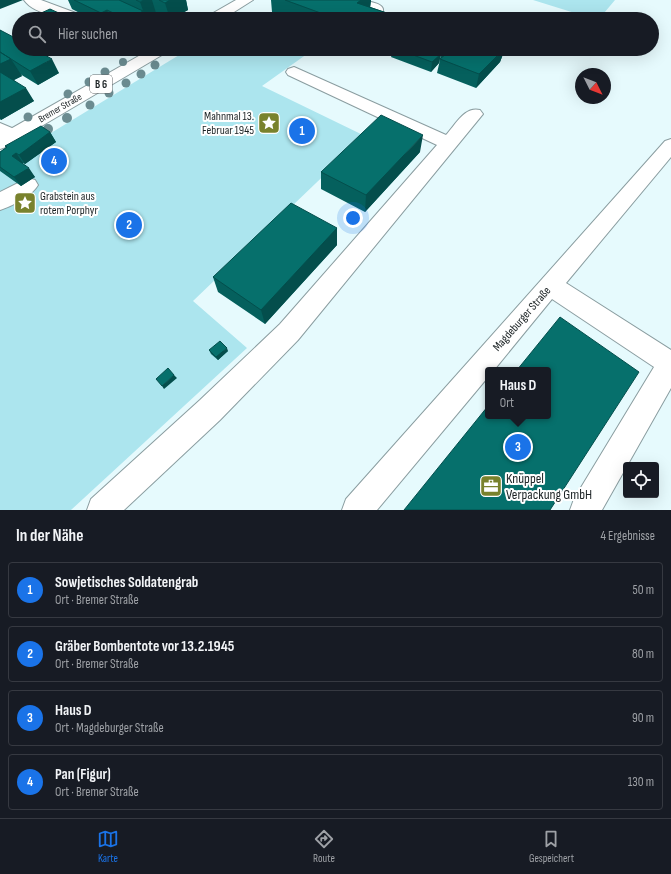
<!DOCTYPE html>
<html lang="de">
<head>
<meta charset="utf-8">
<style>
  body { margin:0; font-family:"Sofia Sans Condensed",sans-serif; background:#242831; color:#f1f3f6 }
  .controls { position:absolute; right:12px; bottom:12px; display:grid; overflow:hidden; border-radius:4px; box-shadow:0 4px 16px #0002 }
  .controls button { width:36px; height:36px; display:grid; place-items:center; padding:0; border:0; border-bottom:1px solid #363941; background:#171b24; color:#f1f3f6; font:20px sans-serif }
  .compass { position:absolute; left:575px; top:68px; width:36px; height:36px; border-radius:50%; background:#171b24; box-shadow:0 4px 16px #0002; rotate:132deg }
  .you { position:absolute; left:353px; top:218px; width:14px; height:14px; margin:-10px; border:3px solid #fff; border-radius:50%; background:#1a73e8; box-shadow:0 0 0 6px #1a73e833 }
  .badge { display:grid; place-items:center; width:26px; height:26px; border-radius:50%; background:#1a73e8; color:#fff; font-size:13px; font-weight:700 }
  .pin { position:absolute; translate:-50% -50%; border:2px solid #fff; box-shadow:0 1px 4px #0006 }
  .popup { position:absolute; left:485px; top:367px; width:66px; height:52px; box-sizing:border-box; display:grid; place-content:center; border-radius:4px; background:#171b24; filter:drop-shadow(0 1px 3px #0005); font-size:13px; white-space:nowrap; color:#9ea1a6 }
  .popup b { font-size:15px; color:#f1f3f6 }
  .popup::after { content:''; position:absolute; left:50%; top:100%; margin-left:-8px; border:8px solid transparent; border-top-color:#171b24 }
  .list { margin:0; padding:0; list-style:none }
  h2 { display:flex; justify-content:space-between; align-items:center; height:52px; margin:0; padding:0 16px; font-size:17px }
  h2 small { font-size:13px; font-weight:400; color:#9ea1a6 }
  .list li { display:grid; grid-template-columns:26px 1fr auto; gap:12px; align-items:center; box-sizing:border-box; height:56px; margin:0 8px 8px; padding:0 8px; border:1px solid #363941; border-radius:4px }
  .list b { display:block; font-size:15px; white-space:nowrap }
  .list p { margin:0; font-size:13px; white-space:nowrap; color:#9ea1a6 }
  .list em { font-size:13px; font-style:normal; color:#9ea1a6 }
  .icon { flex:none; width:22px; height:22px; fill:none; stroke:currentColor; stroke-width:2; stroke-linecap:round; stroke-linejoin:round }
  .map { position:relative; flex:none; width:671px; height:510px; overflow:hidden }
  .search { position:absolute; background:#171b24; box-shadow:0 4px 16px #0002; left:12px; right:12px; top:12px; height:44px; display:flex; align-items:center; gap:10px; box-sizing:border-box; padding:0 14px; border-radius:22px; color:#9ea1a6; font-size:15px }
  .sheet { height:308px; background:#171b24 }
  nav { display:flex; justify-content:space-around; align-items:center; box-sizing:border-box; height:56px; border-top:1px solid #363941; background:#171b24; font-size:11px; color:#9ea1a6 }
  nav a { display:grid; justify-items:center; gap:2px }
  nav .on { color:#1a73e8 }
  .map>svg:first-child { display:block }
  .green { fill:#ace5ee }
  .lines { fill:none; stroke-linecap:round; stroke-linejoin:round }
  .minor-casing { stroke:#8a9da0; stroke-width:2 }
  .major-casing { stroke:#8a9da0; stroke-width:2 }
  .minor { fill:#fff; fill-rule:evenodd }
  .major { fill:#fff; fill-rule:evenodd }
  .tree { fill:#6b8b90 }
  .wall { fill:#05605d }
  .shaded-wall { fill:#044e4c }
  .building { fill:#06706c; stroke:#044e4c }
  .labels { text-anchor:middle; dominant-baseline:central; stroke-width:4; stroke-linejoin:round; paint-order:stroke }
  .far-street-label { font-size:10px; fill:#1c2325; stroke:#fff }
  .shield { fill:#fff; stroke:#606566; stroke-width:1 }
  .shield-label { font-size:11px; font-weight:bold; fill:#1c2325 }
  .poi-label { font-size:12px; fill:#1c2325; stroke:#fff; text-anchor:end }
  .street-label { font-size:12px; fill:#1c2325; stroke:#fff }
  .near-poi-label { font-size:14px; fill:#1c2325; stroke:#fff; text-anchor:start }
</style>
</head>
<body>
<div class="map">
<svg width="671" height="510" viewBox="0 0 671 510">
  <rect width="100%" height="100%" fill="#e6fafd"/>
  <path class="green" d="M533,0H615L599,19H594Z
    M189,49H314L262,86L365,136L193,301L247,348L71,510H0V164Z"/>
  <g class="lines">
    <g class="minor-casing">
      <path id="minor" d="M24,0H41L84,16L86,19C69,19 35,16 24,0Z
        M344,0C352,0 381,0 383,9C383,12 382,16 382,19H368L369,11L346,3Z
        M294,67L446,135C456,124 465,106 480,110L483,114L298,340L220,420L124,510H87L91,499L200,400L280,324L437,145L288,75L286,72L288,69Z
        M0,123L19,131L22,135L19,139L13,141L0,136Z
        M671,139V157L566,283L671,350V388L602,510H570L574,499L654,367L552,299L494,370H488V377L377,510H342L346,499L665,141Z
        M28,178L35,180L38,185C32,196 12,206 0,210V192Z"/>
    </g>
    <g class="major-casing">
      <path id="major" d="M236,0H253L223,19H206L208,16Z
        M151,49H170L167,52L6,147L0,149V135Z"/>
    </g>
    <use href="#minor" class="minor"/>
    <use href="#major" class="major"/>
  </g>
  <g class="tree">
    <circle cx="123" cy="62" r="4"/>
    <circle cx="155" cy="65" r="4.5"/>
    <circle cx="105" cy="72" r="4.5"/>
    <circle cx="141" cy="74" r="4.5"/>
    <circle cx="89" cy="82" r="4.5"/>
    <circle cx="126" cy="83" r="4.5"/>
    <circle cx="109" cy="93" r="4.5"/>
    <circle cx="68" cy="94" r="4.5"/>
    <circle cx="90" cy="105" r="4.5"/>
    <circle cx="28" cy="117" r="4.5"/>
    <circle cx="67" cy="118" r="5"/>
    <circle cx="48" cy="129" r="5"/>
  </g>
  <path class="wall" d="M68,0H186L188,10L171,19H169L156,13L146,19H91L72,9Z
    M271,0H371L370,7L405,19H292L272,12Z
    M39,14L72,19H42Z
    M0,30L59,73L38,85L20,74L22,76L14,80L34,101L1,120L0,119Z
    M371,49H427L441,54L439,63L431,72L391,57L392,54L389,56Z
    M505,49L500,62L476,88L437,73L442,51Z
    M50,132L56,142L25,164L23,163H22L35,177L21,186L0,171V152L6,148L5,146Z
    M420,152L365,212L321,189V172Z
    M337,228V245L265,324L218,292L213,277Z
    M209,350L228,351L218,360L211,354Z"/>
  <path class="shaded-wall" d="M0,0H23L0,9Z
    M144,0H152L156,13L146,19L140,2Z
    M170,0H186L188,10L171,19H170L165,3Z
    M361,0H371L370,9L357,3Z
    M107,10L111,19H103L101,13Z
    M143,11L146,19H129Z
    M390,49H392V54L389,56Z
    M505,49L500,62L476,88L479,74Z
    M441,54L439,63L431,72L432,62Z
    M11,59L22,76L0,87V64Z
    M52,59L59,73L38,85L30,71Z
    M26,88L34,101L1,120L0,118V102Z
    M50,132L56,142L25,164L19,155Z
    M423,135L420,152L365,212L366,195Z
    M16,153L23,163L19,165L12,156Z
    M29,168L35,177L21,186L14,177Z
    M337,228V245L265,324L261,310Z
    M227,348L228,351L218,360L216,357Z
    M174,375L177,378L164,389L162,386Z"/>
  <path class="building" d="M74,0H119L143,11L129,19H126L107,10L101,13Z
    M136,0H144L140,2Z
    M159,0H170L165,3Z
    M285,0H361L357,3L405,19H337Z
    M50,9L72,19H49L39,14Z
    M0,30L19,40V49H34L52,59L30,71L0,52Z
    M397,49H427L441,54L432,62Z
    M444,49H504L479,74L440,59L447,53L442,51Z
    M0,52L11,59L0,64Z
    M0,72L26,88L0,102Z
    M381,115L423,135L366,195L321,172Z
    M41,126L50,132L19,155L16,153L12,156L29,168L14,177L0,167V152L7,147L5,146Z
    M291,203L337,228L261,310L213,277Z
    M560,317L639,372L550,510H404L488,406V416H548V370H517Z
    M220,341L227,348L216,357L209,350Z
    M168,368L174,375L162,386L156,379Z"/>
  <defs>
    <g id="sight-square" transform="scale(1.15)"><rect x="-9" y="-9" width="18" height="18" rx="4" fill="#79822d" stroke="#fff"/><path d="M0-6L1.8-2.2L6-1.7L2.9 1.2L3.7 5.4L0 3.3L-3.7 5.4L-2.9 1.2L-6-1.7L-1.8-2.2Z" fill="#fff"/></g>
    <g id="office-square" transform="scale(1.15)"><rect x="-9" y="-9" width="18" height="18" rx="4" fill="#79822d" stroke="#fff"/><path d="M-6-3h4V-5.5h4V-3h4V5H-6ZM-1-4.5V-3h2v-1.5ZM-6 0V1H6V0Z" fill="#fff"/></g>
  </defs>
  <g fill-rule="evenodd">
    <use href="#sight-square" x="269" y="123"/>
    <use href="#sight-square" x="25" y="203"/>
    <use href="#office-square" x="491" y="486"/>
  </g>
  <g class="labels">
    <g class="far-street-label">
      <text transform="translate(60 108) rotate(-30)">Bremer Straße</text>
    </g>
    <rect class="shield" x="90" y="75" width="22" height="18" rx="3"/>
    <g class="shield-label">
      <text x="101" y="84">B 6</text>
    </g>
    <g class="poi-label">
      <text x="254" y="116">Mahnmal 13.<tspan x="254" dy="14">Februar 1945</tspan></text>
      <text x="40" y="196" text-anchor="start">Grabstein aus<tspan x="40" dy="14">rotem Porphyr</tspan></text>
    </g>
    <g class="street-label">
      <text transform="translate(522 319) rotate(-49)">Magdeburger Straße</text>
    </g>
    <g class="near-poi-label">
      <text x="506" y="478">Knüppel<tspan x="506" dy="16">Verpackung GmbH</tspan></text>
    </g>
  </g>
</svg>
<div class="controls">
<button><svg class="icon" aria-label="locate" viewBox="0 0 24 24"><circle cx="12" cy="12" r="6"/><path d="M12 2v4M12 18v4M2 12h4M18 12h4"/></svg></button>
</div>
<svg class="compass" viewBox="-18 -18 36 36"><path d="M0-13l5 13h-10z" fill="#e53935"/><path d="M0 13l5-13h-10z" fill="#9ea1a6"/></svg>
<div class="you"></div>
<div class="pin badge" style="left:302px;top:131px">1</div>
<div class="pin badge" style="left:129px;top:225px">2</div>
<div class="pin badge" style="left:518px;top:447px">3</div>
<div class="popup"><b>Haus D</b>Ort</div>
<div class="pin badge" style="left:54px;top:161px">4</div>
<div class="search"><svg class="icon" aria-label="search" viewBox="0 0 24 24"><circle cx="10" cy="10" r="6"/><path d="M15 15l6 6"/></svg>Hier suchen</div>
</div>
<section class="sheet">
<h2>In der Nähe<small>4 Ergebnisse</small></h2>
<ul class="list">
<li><span class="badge">1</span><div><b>Sowjetisches Soldatengrab</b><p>Ort · Bremer Straße</p></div><em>50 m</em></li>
<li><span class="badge">2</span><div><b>Gräber Bombentote vor 13.2.1945</b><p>Ort · Bremer Straße</p></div><em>80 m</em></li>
<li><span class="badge">3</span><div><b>Haus D</b><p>Ort · Magdeburger Straße</p></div><em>90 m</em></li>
<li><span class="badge">4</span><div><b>Pan (Figur)</b><p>Ort · Bremer Straße</p></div><em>130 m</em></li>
</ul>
</section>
<nav>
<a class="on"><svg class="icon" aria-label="map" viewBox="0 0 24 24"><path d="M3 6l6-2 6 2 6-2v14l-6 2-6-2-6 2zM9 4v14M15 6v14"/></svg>Karte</a>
<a><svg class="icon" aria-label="directions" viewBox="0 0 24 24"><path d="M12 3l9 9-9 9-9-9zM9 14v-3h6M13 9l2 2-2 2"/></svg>Route</a>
<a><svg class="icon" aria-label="saved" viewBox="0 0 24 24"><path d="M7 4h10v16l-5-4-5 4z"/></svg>Gespeichert</a>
</nav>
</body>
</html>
